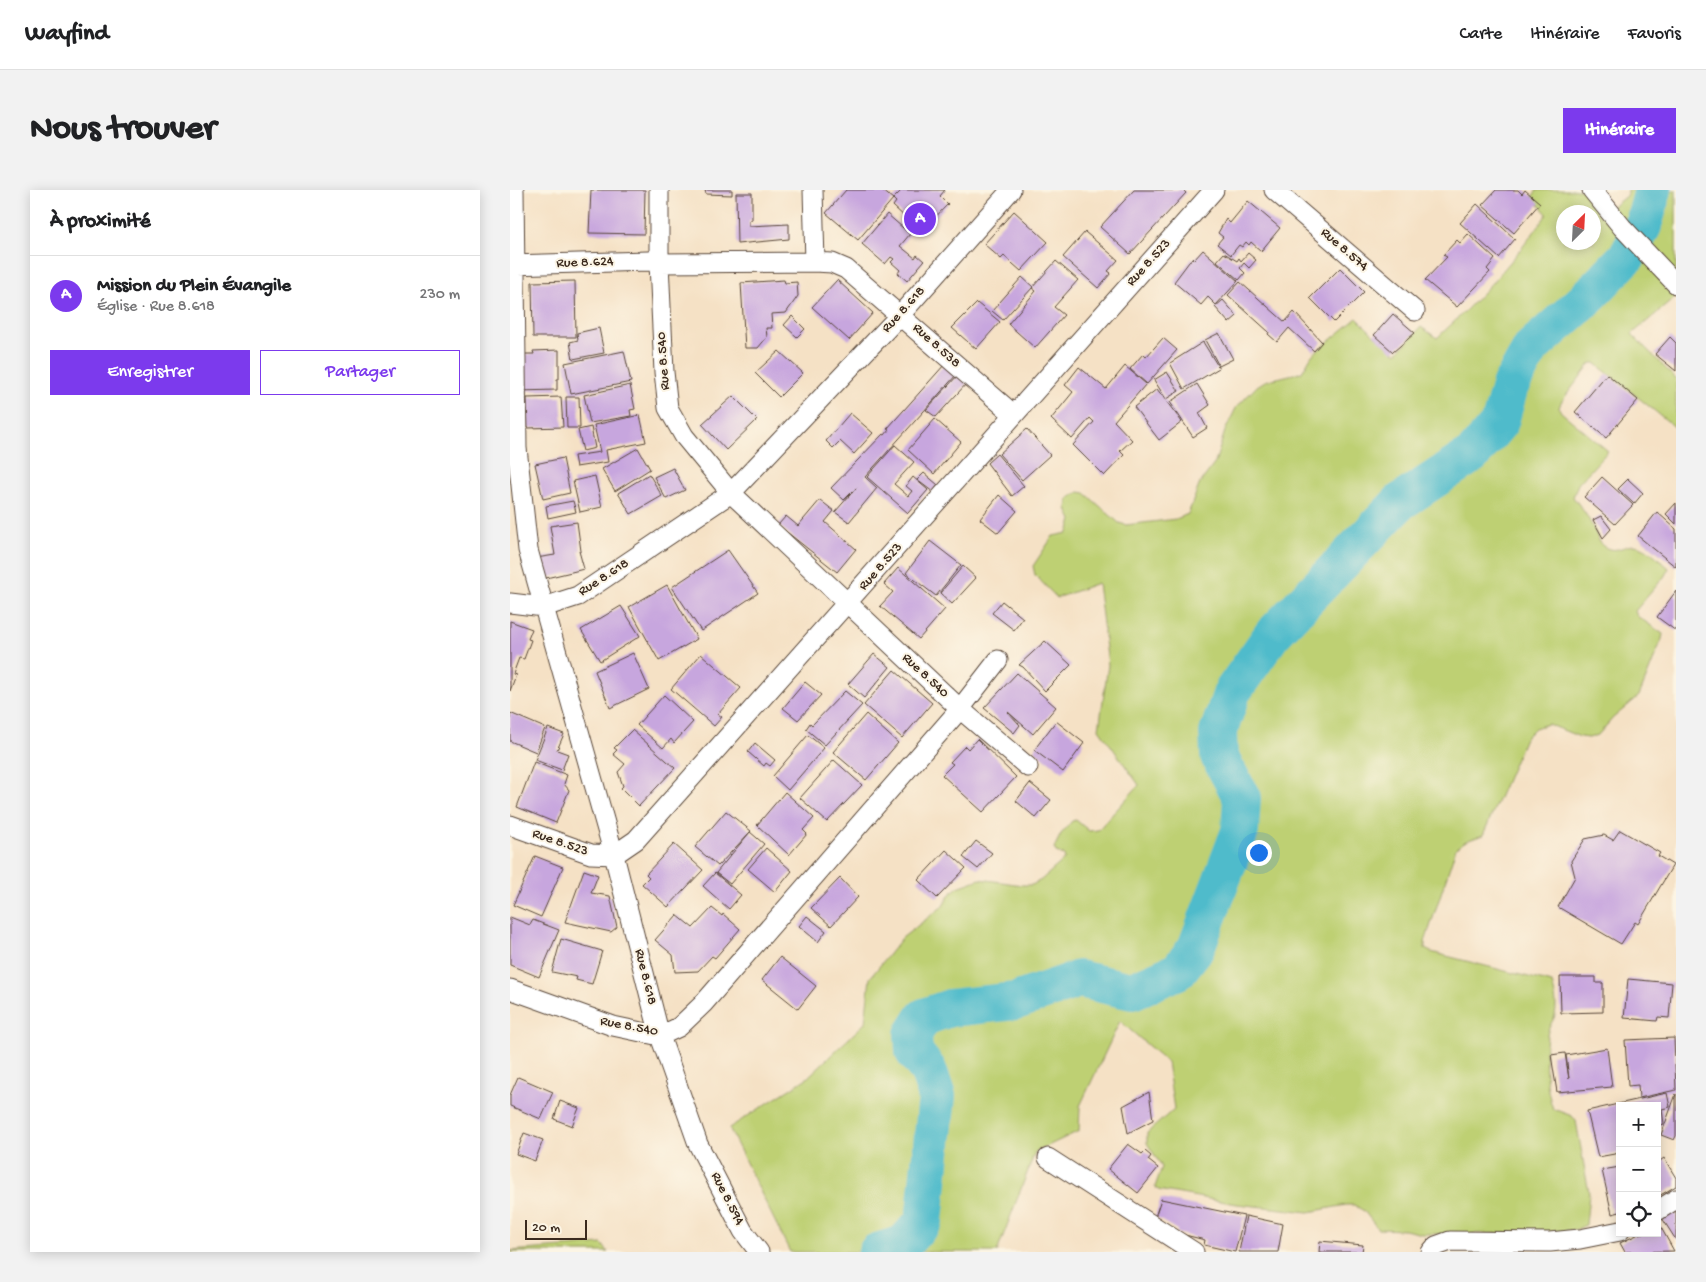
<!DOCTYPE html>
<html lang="fr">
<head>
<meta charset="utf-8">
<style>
  body { margin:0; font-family:"Gochi Hand",sans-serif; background:#f2f2f2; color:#202124 }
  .controls { position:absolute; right:15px; bottom:15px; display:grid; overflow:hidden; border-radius:0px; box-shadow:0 2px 12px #0003 }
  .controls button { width:45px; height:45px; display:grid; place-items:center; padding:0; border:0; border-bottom:1px solid #e0e0e0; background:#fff; color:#202124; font:25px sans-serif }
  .compass { position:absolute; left:1046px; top:15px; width:45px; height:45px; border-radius:50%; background:#fff; box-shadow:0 2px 12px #0003; rotate:24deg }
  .scale { position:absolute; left:15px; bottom:12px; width:62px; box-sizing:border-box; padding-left:5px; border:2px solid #3b2a1e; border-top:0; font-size:14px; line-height:18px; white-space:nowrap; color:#3b2a1e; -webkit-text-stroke:4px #fcf5e5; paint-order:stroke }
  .you { position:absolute; left:748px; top:662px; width:18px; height:18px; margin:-12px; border:4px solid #fff; border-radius:50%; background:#1a73e8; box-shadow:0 0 0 8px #1a73e833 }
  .badge { display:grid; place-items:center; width:32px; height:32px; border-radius:50%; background:#7c3aed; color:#fff; font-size:16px; font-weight:700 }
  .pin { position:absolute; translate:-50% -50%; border:2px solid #fff; box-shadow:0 1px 5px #0006 }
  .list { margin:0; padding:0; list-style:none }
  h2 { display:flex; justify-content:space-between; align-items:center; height:65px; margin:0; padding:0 20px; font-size:21px }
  h2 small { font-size:16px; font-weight:400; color:#757577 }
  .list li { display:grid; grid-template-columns:32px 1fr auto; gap:15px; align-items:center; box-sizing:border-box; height:80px; padding:0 20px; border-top:1px solid #e0e0e0 }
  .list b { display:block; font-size:19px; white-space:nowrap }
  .list p { margin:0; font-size:16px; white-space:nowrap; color:#757577 }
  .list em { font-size:16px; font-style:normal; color:#757577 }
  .actions { display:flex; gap:10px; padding:15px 20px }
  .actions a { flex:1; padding:11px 0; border:1px solid #7c3aed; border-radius:0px; text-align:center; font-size:18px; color:#7c3aed }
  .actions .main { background:#7c3aed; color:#fff }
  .icon { flex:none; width:28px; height:28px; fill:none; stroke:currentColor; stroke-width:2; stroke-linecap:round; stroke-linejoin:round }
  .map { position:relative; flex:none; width:1166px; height:1062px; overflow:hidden; border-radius:0px }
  header { display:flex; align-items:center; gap:30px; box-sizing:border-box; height:70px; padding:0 25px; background:#fff; border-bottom:1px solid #e0e0e0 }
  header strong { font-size:24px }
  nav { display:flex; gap:28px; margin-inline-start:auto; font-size:18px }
  .intro { display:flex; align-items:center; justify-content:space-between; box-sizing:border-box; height:120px; padding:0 30px }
  h1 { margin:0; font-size:35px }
  .button { padding:12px 22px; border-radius:0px; background:#7c3aed; color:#fff; font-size:18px; font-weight:700 }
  main { display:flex; gap:30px; padding:0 30px }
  aside { flex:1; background:#fff; border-radius:0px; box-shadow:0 2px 12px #0003 }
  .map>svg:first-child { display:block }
  .green { fill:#bed073; stroke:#7c7d48; fill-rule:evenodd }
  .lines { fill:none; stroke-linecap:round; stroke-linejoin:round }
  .river { stroke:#50bbcb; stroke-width:38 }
  .building { fill:#c7a6de }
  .minor-casing { stroke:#574537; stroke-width:21 }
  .minor { stroke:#fff; stroke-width:19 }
  .labels { text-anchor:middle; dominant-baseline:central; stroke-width:4; stroke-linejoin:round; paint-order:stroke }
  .street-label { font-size:14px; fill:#3b2a1e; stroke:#fcf5e5 }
</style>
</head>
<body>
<header>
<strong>Wayfind</strong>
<nav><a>Carte</a><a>Itinéraire</a><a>Favoris</a></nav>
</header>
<div class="intro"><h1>Nous trouver</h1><a class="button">Itinéraire</a></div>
<main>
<aside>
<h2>À proximité<small></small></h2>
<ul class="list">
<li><span class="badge">A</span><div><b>Mission du Plein Évangile</b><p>Église · Rue 8.618</p></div><em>230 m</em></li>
</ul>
<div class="actions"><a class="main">Enregistrer</a><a>Partager</a></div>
</aside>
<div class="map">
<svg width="1166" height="1062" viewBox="0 0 1166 1062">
  <rect width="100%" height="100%" fill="#fcf5e5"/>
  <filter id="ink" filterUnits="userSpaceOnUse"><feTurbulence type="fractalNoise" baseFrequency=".02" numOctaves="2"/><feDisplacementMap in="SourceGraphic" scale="10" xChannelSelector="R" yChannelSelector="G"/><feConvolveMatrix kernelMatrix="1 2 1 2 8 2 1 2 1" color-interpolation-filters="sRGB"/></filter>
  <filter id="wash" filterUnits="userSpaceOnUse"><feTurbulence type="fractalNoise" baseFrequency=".0096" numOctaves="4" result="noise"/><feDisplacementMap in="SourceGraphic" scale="20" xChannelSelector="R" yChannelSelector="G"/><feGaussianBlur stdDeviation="1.12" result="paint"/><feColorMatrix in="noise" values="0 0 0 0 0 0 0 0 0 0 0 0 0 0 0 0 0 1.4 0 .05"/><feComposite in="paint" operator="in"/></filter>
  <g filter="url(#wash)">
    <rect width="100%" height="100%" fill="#f5e1c5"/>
    <path class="green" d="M1027,0H1074L1092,25L1116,6L1118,0H1166V107L1122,144L1166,189V238L1085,173H1081L1051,212L1049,218L1051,222L1098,261L1068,294L1063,307C1074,321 1079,328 1087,346C1088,350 1090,354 1093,356C1105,364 1112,356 1123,355C1137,355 1149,370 1159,378L1154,387L1125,421L1127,426L1153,444L1152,449L1129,506L1103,528L1088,545L1079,548L1070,547L1038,534L1025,538L1015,548L973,645L956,651L946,658L915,752V759L921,762L1042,793C1045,804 1048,817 1044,828C1041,834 1038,838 1037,846C1034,869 1035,897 1043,919L1062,926L1066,931L1079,1003L1076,1035L1065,1040L1021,1043L913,1044L895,1040L868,1039L854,1021L844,1015H836L799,1022L727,1014L648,1000L645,997L652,977L637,953V943L664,919L657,872L610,831L570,916L569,941L525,962L487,1062H280L219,938L297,888L355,833L360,788L392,748L433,716L440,704L448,697L470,689L512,695H522L531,690L555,669L554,665L546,662L544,658L551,644L562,631L566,630L579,641L588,640L629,595L589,539L598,475L588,393L547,408L525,385L523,376L543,346L558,343L562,330L557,319L558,309L569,302L575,303L609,333L616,335L666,329L678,324L690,293L705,273L715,241L726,218L747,196L755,191L792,182L802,165L847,128L864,145L887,163L911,137L927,148C967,111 1006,69 1037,24L1022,7ZM1054,22H1084V52H1054Z
      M92,1054L98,1062H0V1061Z"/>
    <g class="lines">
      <path class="river" d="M367,1062L393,1054L414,1031L427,906L418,880L404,862L403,844L414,827L440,818L506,811L569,789L622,801L668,781L686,758L730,641L732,608L709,566L708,543L722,502L762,445L890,312L963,264L990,232L1000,196L1022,157L1074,111L1118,65L1133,36L1143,0"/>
    </g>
    <g id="blocks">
      <path class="building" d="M81,0H135L134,44L79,43Z
        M195,0H222V5L196,4Z
        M336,0H372L383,9L348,50L316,23Z
        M392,0H435L430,6L438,14L411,42L383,16L386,12L383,9Z
        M624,0H673L676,3L620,64L590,37Z
        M986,0H1008L1012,4L1015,0L1030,13L1004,43L972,15Z
        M226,3H242V30H239V36L279,34V49L227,54Z
        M738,11L770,38L751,61L741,52L739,55L736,52L732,57L729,55L721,65L707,54L713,47L708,43L716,29L720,33Z
        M967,14L1005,49L989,68L950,33Z
        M504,21L538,52L511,81L494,66L491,69L474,54Z
        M377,24L400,44L390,56L405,68L407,65L414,71L397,91L388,83L390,80L381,72L384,69L381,67L375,74L352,54Z
        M575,42L608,70L598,81L601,83L588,98L553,67Z
        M958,44L985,69L977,79L980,82L947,117L915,90L937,67L933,65L947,50L950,53Z
        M693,60L728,91L706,115L698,107L691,115L664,92L682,68L684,70Z
        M714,63L727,71L729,68L731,71L738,63L746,70L739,78L734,73L730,78L735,83L729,90L707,71Z
        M546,71L568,90L544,117L554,125L525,158L498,134L526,101L522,98Z
        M830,78L854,102L824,132L800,108Z
        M512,87L523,97L493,130L482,121Z
        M274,90L275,93L287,92L288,106L276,123L261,124L262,138H256L257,147L248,158H235L231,93Z
        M327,90L363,123L339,150L302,117Z
        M65,91L66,147H23L22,92Z
        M730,92L775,132L784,122L812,152L804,161L779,138L767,152L758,144L759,142L718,105Z
        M713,110L727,126L719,133L705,117Z
        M467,113L490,132L466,159L442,138Z
        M883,124L905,143L883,162L864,145Z
        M282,126L295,139L287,147L274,135Z
        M89,138L94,163L63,169L60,152L68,150L67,143Z
        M709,143L723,169L709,176L695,150Z
        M1160,147L1166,153V181L1145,164Z
        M653,148L667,160L637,194L620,179L633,164L636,167Z
        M693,152L709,178L674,199L660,173Z
        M49,160V189H47V200L8,201L14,164H24L23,161Z
        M114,161L121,192L61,204L55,173Z
        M269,161L293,183L269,207L245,183Z
        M435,174L447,184L355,287L367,298L339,332L325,322L347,297L334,310L321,298L373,244L375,245L379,240L377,239Z
        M615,176L636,194L604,231L622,250L610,261L614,265L594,286L563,255L584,232L580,228L562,249L541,229L563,202L555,195L569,177L596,199Z
        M657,182L669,201L656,209L644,190Z
        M1097,184L1128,210L1096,248L1065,222Z
        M448,185L457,193L426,227L416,220Z
        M687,194L700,215L689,223L697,238L683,247L660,212Z
        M120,195L125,219L120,220L121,226L80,233L74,205Z
        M647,199L672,232L649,250L624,217Z
        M223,206L247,230L216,260L192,234Z
        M51,207L53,237L18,238L17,208Z
        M56,207H69L70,238H57Z
        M340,223L363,243L344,264L330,251L323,258L316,251Z
        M130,225L136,252L96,260L98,272L66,277L64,266L90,262L84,235Z
        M425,229L451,252L424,284L398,260Z
        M81,237L85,258L73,261L68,240Z
        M517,239L540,265L512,290L489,264Z
        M385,255L404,272L384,294L398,306L402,301L396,296L403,287L418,300L398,323L357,287Z
        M128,258L140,279L105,301L92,279Z
        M487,264L514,296L502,306L477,273Z
        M53,268L60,303L33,309L25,274Z
        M163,278L175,300L156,309L144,287Z
        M414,283L428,295L423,302L407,290Z
        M139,284L152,306L121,324L108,303Z
        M85,286L92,317L70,322L63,291Z
        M1092,287L1123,315L1105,334L1074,307Z
        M1118,289L1133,303L1124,314L1108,299Z
        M489,305L507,321L488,343L470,329Z
        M310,310L324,321L315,332L346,359L327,382L268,335L276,326L288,336Z
        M63,311L66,322L38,328L36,316Z
        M1166,313V334L1156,324Z
        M1147,322L1166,339V377L1128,346Z
        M1091,326L1101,339L1093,348L1083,330Z
        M67,332L71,361H69L74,379L32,389L26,368L45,365L40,336Z
        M420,351L451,375L426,406L396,383Z
        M218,360L248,403L191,441L162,397Z
        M453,376L466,388L442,414L430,403Z
        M388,378L435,419L409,449L370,416L383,402L374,394Z
        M157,395L187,449L149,471L119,417Z
        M1166,401V441L1147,427Z
        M492,411L513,428L504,440L482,423Z
        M111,416L130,446L90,471L71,440Z
        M0,431L22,439L18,449L21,450L14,469L9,468L3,484L6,485L0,501Z
        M535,451L561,475L535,501L513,477L509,475Z
        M123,463L139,499L100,518L85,481Z
        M191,464L231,498L208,524L212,527L204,536L161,499Z
        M364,464L380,477L354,508L338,494Z
        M384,480L422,513L392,548L354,515Z
        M507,483L546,517L523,544L498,522L510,535L504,543L474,518Z
        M295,492L311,505L288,530L273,518Z
        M335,501L352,515L315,555L296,539L300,533L302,535Z
        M154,505L183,532L164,553L161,549L153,558L127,535Z
        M0,523L35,538L26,562L0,551Z
        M356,524L388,553L356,590L323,562Z
        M546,531L574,553L553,582L524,560Z
        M38,538L54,544L47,560L58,564L52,580L25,570Z
        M122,540L165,578L129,616L111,598L113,596L108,582L115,574L103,564L107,560L104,558Z
        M298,545L314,558L278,600L263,586Z
        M467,549L506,587L473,622L432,585L443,574L440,572L455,556L458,559Z
        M245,553L265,570L260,576L256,573L254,576L238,562Z
        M324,570L352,595L317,632L290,608Z
        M24,572L57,585L54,594L59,600L46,633L7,617Z
        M520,593L541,610L526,628L506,611Z
        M275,602L304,628L293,640L297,644L279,665L247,635Z
        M216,621L241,641L208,676L185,657Z
        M1110,640L1150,663L1148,666L1163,675L1128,734L1125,732L1111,754L1048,717L1065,687L1061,671L1075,649L1094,645L1103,650Z
        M240,642L254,654L220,694L206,683Z
        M466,651L482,663L468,679L453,667Z
        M164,654L193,680L158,717L132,694L139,687L136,684Z
        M256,658L282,681L265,702L238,679Z
        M436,660L456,678L427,708L408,690Z
        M25,666L53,677L31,727L3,715Z
        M74,680L88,685L81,703L100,706L107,737L101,742L55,732Z
        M205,683L231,705L219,719L193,696Z
        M330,688L348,707L321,736L301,718Z
        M202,718L212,726L213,724L230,739L205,768L202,766L188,781L165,782L163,765L145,750L167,725L183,738Z
        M297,726L316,741L308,752L289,736Z
        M0,727L20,735L23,730L49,740L29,787L0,775Z
        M51,749L92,761L82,794L66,790L67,787L42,782Z
        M270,767L306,796L288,819L252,790Z
        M1050,787H1086V793H1093V822L1051,823Z
        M1118,789L1162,793L1159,828L1148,827L1147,831L1114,828Z
        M1164,848L1166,900L1129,908L1128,895L1118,896L1115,850Z
        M1097,858L1102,897L1047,902L1041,865L1055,863L1059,889L1056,865Z
        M8,887L43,902L31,929L0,916V905Z
        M639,902L643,930L618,943L613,916Z
        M1157,903L1160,917L1152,919L1154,934L1147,936V916H1110L1109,922L1106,916L1110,930V963L1088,967L1077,921Z
        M1166,904V946L1164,950L1151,945Z
        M50,911L69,918L62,936L44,929Z
        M14,943L33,950L25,971L6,964Z
        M618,954L632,964L635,961L641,966L638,970L648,978L628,1003L598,979Z
        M1154,968L1166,988V996L1147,1007V973Z
        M1110,977V1022L1102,1024L1092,980Z
        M651,1009L734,1026L725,1062L694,1055L695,1050L667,1043V1040L645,1027Z
        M1166,1020V1050L1152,1028Z
        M736,1026L773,1034L768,1062H729Z
        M1149,1034L1164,1061L1115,1062L1110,1053L1131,1043H1147V1035Z
        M810,1051L853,1055L852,1062H809Z"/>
    </g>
  </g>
  <g filter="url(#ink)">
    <use href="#blocks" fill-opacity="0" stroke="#574537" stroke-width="1"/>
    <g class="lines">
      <g class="minor-casing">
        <path id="minor" d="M303,0L305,72L322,73L336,79L503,224
          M764,0L905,121
          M1082,0L1112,37L1166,94
          M0,75L138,71L149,73L305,72
          M0,413L34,417L18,360L7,258L4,0
          M488,470L450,519L518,577
          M0,635L81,664L104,665L126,650L704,0
          M0,799L103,836L150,846L169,837L193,814L450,519L221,303L174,246L158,218L154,182L149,73V0
          M538,968L684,1062
          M1147,1021L1166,1009
          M249,1062L233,1041L188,954L150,846L104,665L34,417L68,406L221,303L391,124L501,0
          M921,1062L926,1056L940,1051L1040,1052L1070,1049L1110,1041"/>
      </g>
      <use href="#minor" class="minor"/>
    </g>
  </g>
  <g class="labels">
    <g class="street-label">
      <text transform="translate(834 60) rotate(41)">Rue 8.574</text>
      <text transform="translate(75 73) rotate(-2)">Rue 8.624</text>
      <text transform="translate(639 73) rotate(-48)">Rue 8.523</text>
      <text transform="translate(394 120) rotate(-48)">Rue 8.618</text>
      <text transform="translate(426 156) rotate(42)">Rue 8.538</text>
      <text transform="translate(154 171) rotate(-94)">Rue 8.540</text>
      <text transform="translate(371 377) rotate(-49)">Rue 8.523</text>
      <text transform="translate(94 388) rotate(-33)">Rue 8.618</text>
      <text transform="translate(415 486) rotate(43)">Rue 8.540</text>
      <text transform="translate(50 653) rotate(19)">Rue 8.523</text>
      <text transform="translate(135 787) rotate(76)">Rue 8.618</text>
      <text transform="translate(119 837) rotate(11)">Rue 8.540</text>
      <text transform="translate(217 1009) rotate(63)">Rue 8.594</text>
    </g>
  </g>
</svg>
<div class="controls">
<button>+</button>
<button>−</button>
<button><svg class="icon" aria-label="locate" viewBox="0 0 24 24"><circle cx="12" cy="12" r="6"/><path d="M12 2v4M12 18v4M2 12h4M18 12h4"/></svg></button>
</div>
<svg class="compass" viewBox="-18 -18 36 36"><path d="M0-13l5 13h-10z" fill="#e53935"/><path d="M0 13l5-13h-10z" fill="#757577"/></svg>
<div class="scale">20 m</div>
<div class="you"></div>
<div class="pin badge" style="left:410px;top:29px">A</div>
</div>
</main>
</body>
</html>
